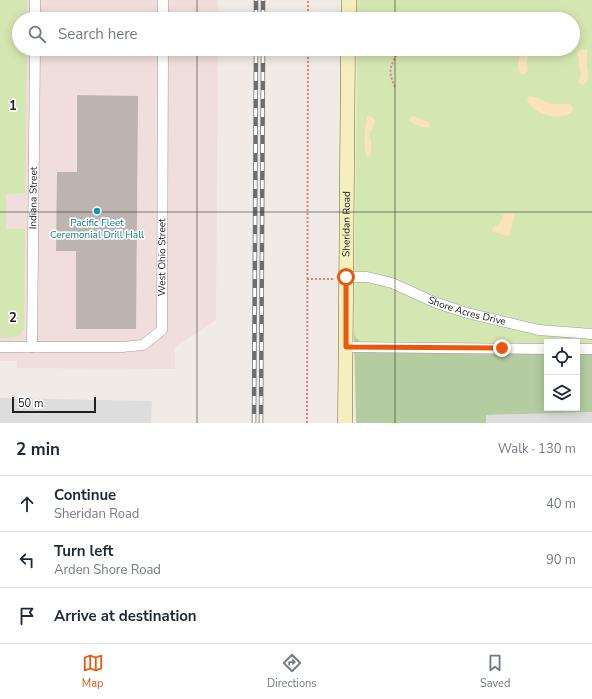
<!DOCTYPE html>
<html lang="en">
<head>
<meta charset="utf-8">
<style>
  body { margin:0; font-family:"Nunito Sans",sans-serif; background:#f6f6f7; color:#1f2937 }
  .controls { position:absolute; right:12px; bottom:12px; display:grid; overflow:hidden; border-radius:0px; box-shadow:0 2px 10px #0003 }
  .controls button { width:36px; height:36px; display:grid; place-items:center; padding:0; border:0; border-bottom:1px solid #e0e1e3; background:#fff; color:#1f2937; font:20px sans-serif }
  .scale { position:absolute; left:12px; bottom:10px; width:84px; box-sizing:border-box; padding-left:4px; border:2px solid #202020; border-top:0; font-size:11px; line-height:14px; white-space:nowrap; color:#202020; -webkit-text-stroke:3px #fff; paint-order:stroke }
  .stop { position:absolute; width:12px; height:12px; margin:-9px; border:3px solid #ea580c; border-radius:50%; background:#fff }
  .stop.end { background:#ea580c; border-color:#fff; box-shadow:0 1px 4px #0008 }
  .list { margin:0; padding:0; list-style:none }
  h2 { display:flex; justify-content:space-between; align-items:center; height:52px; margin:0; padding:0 16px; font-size:17px }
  h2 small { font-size:13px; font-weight:400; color:#747a83 }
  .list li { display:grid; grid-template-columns:26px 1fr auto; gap:12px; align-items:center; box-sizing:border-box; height:56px; padding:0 16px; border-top:1px solid #e0e1e3 }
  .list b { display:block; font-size:15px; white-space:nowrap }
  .list p { margin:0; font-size:13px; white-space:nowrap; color:#747a83 }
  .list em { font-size:13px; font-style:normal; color:#747a83 }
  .icon { flex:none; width:22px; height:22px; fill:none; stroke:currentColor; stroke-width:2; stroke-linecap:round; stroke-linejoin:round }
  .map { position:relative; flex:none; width:592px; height:423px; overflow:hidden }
  .search { position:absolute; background:#fff; box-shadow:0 2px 10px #0003; left:12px; right:12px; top:12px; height:44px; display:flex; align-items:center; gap:10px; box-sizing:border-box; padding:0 14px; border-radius:22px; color:#747a83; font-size:15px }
  .sheet { height:220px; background:#fff }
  nav { display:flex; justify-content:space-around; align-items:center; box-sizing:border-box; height:56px; border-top:1px solid #e0e1e3; background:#fff; font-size:11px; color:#747a83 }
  nav a { display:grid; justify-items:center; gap:2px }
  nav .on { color:#ea580c }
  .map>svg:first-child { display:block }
  .residential { fill:#dedddd }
  .military { fill:#f0dedc }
  .grass { fill:#d4e6b1 }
  .forest { fill:#b4cc9f }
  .sand { fill:#fae3bb }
  .building { fill:#bdb4b0 }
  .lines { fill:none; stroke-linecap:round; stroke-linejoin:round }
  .street-casing { stroke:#9d9d9d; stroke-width:11 }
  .secondary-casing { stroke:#716b0d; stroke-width:15 }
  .path { stroke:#f0787f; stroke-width:2; stroke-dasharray:2 2; stroke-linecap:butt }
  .street { stroke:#fff; stroke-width:10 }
  .secondary { stroke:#f5efbf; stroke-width:14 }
  .rail-casing { stroke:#6e6e6e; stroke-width:4.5 }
  .rail { stroke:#fff; stroke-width:3; stroke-dasharray:9; stroke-linecap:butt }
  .route { stroke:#ea580c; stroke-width:5 }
  .grid { fill:none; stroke:#202020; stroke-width:1; stroke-opacity:0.55 }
  .culture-dot { fill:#0f9aa8; stroke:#fff; stroke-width:1.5 }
  .labels { text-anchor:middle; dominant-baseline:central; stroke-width:3.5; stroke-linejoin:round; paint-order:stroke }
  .street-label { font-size:10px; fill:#202020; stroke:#fff }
  .culture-label { font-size:10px; fill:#0d838f; stroke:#fff }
  .grid-label { font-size:13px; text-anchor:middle; font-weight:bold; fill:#202020; stroke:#fff; stroke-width:3.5; stroke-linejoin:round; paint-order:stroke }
</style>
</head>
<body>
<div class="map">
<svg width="592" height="423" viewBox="0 0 592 423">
  <rect width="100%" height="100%" fill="#f0ebe7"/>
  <path class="residential" d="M0,398L152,401L151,423H0Z
    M592,412V423H486V415Z"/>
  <path class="military" d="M0,0H218V19H19V49H218L216,320L175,347V369L17,368V361H0Z"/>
  <path class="grass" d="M0,0H27V19H19V49H27L25,193L6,194V229H25L24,328L20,335L11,338H0Z
    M357,0H592V344H577V342H547V344L365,343C359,341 357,340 354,334L357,49H573V19H357Z"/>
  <path class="forest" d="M354,334C357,340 359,341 365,343L547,344V408H577V344H592V412L486,415V423H356Z"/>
  <path class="sand" d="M522,49H531C527,58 526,61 528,70L526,74H521C516,67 519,57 522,49Z
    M581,49L587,50C588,55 586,61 587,66C588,72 589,76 587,82L583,85L581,84L578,82L581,75L579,66V59L577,54L578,51Z
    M529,96L535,97L551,104H570L572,106L573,110C562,124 533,114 527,100L528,97Z
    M369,116L374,118C376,124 373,128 369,133L371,141V154L370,156L367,157C363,150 365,125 367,117Z
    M414,116L430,123V126L428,128C422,126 412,126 409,119L410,117Z
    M506,213H512L514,215V217L512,225L510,235L508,236L493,232L492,230L493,228L499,224L503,215Z"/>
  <path class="building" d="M77,95L138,96L136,329H76V251H56L57,172H77Z"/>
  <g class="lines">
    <g class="street-casing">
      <g id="street">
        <path d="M35,19V0"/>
        <path d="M163,19V0"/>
        <path id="s1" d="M346,277H367L392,283L434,302L467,313L522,326L539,330L592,334"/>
        <path id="s2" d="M0,347H122L143,345L162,330L163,49"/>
        <path id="s3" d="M32,347L35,49"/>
        <path d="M346,347L547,349"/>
        <path d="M577,349H592"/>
      </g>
    </g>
    <g class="secondary-casing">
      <g id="secondary">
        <path d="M349,19V0"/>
        <path id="s4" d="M345,423L348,49"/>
      </g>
    </g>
    <path class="path" d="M308,19V0
      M395,87C386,68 392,66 399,49
      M307,279H334
      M307,423L308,49"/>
    <use href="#street" class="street"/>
    <use href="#secondary" class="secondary"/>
    <g class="rail-casing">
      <path id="rail" d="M256,19V0
        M263,19V0
        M254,423L256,49
        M261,423L263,49"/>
    </g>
    <use href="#rail" class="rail"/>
  </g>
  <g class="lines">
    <path class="route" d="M346,277V347L502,348"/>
  </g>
  <path class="grid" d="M197,0V19M395,0V19M197,49V423M395,49V423M0,212H592"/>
  <circle class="culture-dot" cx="97" cy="211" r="4"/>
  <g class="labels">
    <g class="street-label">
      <text stroke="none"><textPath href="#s3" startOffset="149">Indiana Street</textPath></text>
      <text stroke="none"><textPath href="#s4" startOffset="199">Sheridan Road</textPath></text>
      <text stroke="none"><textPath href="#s2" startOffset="240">West Ohio Street</textPath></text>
      <text stroke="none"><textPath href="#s1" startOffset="127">Shore Acres Drive</textPath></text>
    </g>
    <g class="culture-label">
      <text x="97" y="223">Pacific Fleet<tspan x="97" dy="12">Ceremonial Drill Hall</tspan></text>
    </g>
  </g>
  <g class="grid-label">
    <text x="13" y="110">1</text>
    <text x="13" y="322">2</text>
  </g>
</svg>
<div class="controls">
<button><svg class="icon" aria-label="locate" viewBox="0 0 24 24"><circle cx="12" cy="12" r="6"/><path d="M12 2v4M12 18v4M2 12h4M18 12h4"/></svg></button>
<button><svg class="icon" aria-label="layers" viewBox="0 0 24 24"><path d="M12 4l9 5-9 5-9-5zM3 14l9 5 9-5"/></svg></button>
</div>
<div class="scale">50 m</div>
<div class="stop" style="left:346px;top:277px"></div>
<div class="stop end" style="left:502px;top:348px"></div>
<div class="search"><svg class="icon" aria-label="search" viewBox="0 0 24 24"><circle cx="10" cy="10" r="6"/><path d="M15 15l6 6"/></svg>Search here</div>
</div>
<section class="sheet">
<h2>2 min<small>Walk · 130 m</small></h2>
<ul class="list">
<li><svg class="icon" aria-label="ahead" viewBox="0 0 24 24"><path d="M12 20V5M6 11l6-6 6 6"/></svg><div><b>Continue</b><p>Sheridan Road</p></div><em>40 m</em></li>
<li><svg class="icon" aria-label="left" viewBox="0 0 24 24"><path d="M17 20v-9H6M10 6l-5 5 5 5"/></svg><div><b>Turn left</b><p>Arden Shore Road</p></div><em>90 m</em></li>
<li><svg class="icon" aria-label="arrive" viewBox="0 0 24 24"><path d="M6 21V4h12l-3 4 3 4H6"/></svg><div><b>Arrive at destination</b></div></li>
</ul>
</section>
<nav>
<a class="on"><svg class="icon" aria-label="map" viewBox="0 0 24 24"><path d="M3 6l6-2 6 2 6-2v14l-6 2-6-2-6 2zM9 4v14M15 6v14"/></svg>Map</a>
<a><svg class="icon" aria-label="directions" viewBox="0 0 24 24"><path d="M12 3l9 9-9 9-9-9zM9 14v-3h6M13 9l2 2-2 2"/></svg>Directions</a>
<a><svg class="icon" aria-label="saved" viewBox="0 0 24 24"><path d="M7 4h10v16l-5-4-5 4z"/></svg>Saved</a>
</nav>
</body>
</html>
